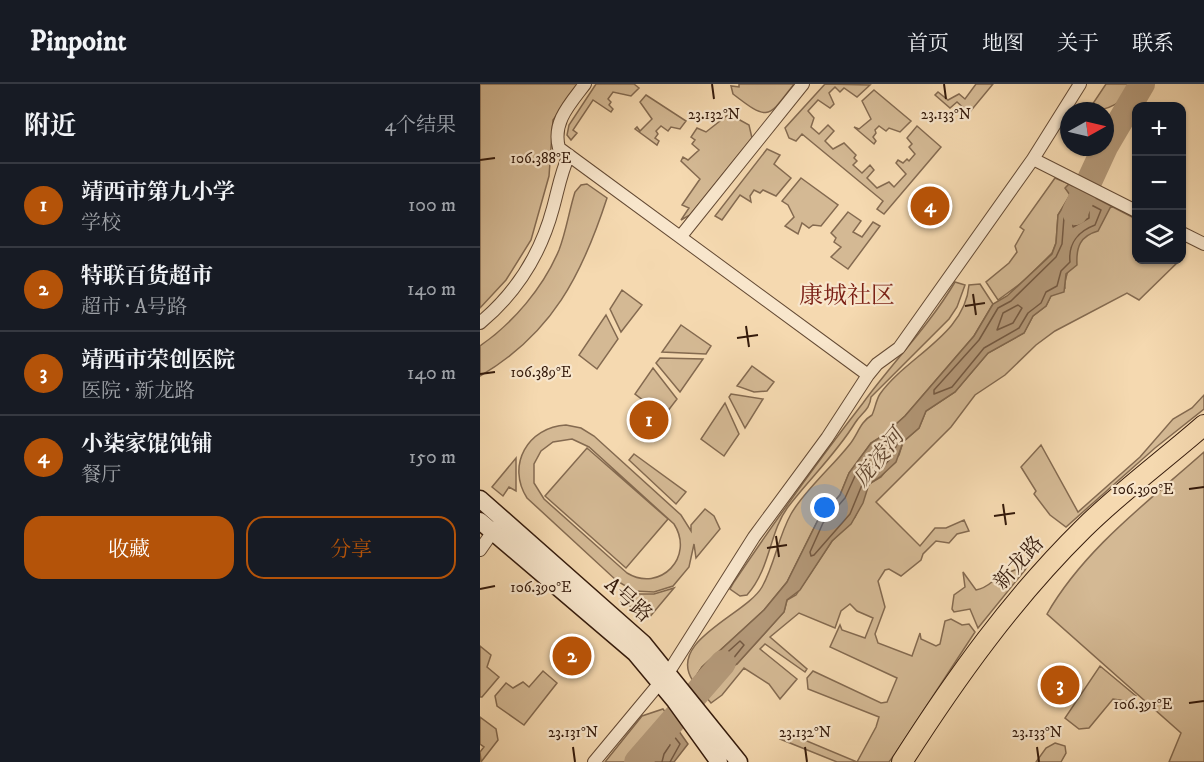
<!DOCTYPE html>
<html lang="zh">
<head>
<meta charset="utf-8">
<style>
  body { margin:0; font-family:"IM FELL DW Pica","Noto Serif SC",serif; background:#242831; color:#f1f3f6 }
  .controls { position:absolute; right:18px; top:18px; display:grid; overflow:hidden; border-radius:12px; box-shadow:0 2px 4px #0004 }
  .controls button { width:54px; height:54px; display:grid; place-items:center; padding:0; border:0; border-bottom:2px solid #363941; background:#171b24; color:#f1f3f6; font:30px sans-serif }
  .compass { position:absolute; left:580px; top:18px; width:54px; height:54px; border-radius:50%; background:#171b24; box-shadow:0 2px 4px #0004; rotate:82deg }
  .you { position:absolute; left:345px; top:424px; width:21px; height:21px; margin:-15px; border:4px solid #fff; border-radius:50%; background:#1a73e8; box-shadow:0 0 0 9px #1a73e833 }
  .badge { display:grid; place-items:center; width:39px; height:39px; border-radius:50%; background:#b45309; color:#fff; font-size:20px; font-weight:700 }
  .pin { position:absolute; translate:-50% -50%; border:3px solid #fff; box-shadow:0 2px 6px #0006 }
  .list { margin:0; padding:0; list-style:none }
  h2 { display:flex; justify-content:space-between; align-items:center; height:78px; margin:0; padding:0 24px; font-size:26px }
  h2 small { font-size:20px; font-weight:400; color:#9ea1a6 }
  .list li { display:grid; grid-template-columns:39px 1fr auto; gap:18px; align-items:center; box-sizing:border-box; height:84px; padding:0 24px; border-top:2px solid #363941 }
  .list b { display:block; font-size:22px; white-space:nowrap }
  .list p { margin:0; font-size:20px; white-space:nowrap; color:#9ea1a6 }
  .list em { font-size:20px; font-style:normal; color:#9ea1a6 }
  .actions { display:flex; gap:12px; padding:18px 24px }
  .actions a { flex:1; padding:14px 0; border:2px solid #b45309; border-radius:18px; text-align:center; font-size:21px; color:#b45309 }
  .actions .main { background:#b45309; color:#fff }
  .icon { flex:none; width:33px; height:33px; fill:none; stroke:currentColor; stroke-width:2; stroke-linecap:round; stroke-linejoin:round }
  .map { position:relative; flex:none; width:724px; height:678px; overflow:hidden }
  header { display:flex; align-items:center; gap:36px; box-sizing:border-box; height:84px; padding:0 30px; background:#171b24; border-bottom:2px solid #363941 }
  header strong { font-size:28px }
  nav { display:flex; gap:33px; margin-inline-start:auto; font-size:21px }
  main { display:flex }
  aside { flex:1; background:#171b24 }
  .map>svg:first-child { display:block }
  .green { fill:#d4b994; stroke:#846a50; stroke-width:1.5; fill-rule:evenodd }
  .water { fill:#b39878; stroke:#80664c; stroke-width:1.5 }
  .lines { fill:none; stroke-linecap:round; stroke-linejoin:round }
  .shore { stroke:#745942; stroke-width:1.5 }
  .river { stroke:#b39878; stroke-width:26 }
  .street-casing { stroke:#644a34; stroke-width:14 }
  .secondary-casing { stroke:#341a0b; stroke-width:19 }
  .primary-casing { stroke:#341a0b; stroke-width:22 }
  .street { stroke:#f8e6cc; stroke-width:12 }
  .secondary { stroke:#f8e6cc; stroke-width:16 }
  .primary { stroke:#f5d9b0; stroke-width:20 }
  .ticks { fill:none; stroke:#341a0b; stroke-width:2 }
  .labels { text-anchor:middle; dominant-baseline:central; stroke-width:4.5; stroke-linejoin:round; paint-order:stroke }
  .street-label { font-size:21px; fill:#341a0b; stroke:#f8e6cc }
  .water-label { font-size:22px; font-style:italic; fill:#604631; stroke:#f8e6cc }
  .quarter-label { font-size:24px; fill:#7a1f14; stroke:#f8e6cc }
  .ticks-label { font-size:15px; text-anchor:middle; fill:#341a0b; stroke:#f8e6cc; stroke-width:4.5; stroke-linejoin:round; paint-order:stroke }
</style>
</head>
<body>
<header>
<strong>Pinpoint</strong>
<nav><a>首页</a><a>地图</a><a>关于</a><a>联系</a></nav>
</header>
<main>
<aside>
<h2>附近<small>4个结果</small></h2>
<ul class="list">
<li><span class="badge">1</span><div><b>靖西市第九小学</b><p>学校</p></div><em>100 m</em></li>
<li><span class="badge">2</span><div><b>特联百货超市</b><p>超市 · A号路</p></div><em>140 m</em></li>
<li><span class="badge">3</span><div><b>靖西市荣创医院</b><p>医院 · 新龙路</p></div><em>140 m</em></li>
<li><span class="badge">4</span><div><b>小柒家馄饨铺</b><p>餐厅</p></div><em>150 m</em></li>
</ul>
<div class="actions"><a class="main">收藏</a><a>分享</a></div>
</aside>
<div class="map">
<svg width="724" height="678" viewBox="0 0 724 678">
  <rect width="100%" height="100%" fill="#f5d9b0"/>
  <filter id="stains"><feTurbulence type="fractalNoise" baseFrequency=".00333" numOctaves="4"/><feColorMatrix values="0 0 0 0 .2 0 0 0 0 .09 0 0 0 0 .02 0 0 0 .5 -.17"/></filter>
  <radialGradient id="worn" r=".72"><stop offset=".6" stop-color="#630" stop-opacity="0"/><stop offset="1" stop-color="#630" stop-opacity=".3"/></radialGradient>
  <path class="green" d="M0,0H99L73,36L69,92L51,156L26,196L0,224Z
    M116,0H154L159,4L151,12L133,8L128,15L131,18L129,21L133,25L131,28L113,16L93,46L97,49L91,56L87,51L89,41Z
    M259,0H314C288,34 289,38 253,10L251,2L259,3Z
    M345,0L390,1L377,13L364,4L360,8L355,3L349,9L354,20L350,24L338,16L328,27L334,34L331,43L339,50L348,41L354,47L345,57L353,65L364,59L376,71L374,74L377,77L373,81L382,89L390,81L394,86L387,94L397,104L409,98L414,103L426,90L416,79L418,76L423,79L427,75L429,77L435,70L429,63L432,60L427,54L437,42L461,63L404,130L397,125L403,117L322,50L316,57L309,54L305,44Z
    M496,0H513L489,29L477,18L470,24L455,11L458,8L468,16L479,10L485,15Z
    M626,0H654C644,19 628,27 608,27Z
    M394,6L431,37L420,48L409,44L406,47L399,42L395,46L396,49L393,53L396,57L394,60L374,43L379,45L391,35L382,17Z
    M166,11L206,37L200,45L191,43L188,47L181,42L176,47L178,50L175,54L179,57L177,61L155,45L157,43L160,47L172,35L160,18Z
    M249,30L269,41L272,54L210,131L201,136L209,124L202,121L220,95L201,77L203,73L208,76L219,66L212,60L215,56L211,53L217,44L226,48Z
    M287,65L300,71L294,80L311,94L296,112L283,106L280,109L274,106L270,112L271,118L260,111L242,136L235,132Z
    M321,94L358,121L341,142L333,141L329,144L322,139L318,150L305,142L314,133L308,121L302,117Z
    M575,94L589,100L586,104L591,111L578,131L576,159L572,169L544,197L518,216L506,198L529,179L537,168L535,162L544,146L540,143Z
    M107,100L127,114C102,191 72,250 0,292V262C33,239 63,204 79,166C86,148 89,127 95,108L101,101Z
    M631,122L656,135V176H700L659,216L647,209L575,247L556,261L525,291L495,311L471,343L396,418L440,462L455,444H466L484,436L489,447L477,450L469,459L456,457L443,470L441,476L421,492L409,485L405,486L398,497L405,523L395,550L398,559L432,572L440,549L441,555L456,562L460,560L465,537L471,535L482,541L489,540L495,548L415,670L409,678H357L300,655L303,647L377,678L396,643L399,633L328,605L327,594L333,587L401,619L407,618L417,594L350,563L360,541L362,546L385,554L393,534L377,527L370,520L361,527L355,544L319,529L290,553L327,585L325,588L285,560L280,565L317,595L300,615L289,600L264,584L242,611L231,619L226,613L241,597L243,588L257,580L304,528L307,516L316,511L352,457L375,433L389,400L401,393L419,371L423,358L439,344L446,327L475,308L508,269L544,249L553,232L566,222L571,212L585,204C583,195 597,162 602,155C612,143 623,135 631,122Z
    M368,128L381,137L373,148L382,153L393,138L400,142L368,185L351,173L361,163L354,158L356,154L351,149Z
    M475,198L485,201L477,223L469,235L391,313C390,326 381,329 375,339C356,370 330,394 308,423C289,448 291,484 267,511L260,512L250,505L254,498C295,437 338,377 383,319C413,278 449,242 475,198Z
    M500,200L513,220L494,252L425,332L404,351L391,359L369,389L360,411L338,436L307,498L284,526L222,583L213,597C186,557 266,531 282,503C295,480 298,453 311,430C324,407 353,382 370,360C378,350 380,338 392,331C395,325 396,316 400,310C427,272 485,251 489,201Z
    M142,206L162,221L141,248L130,225Z
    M126,231L138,255L117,285L99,271Z
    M201,241L231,262L226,270L182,268Z
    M180,274L223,275L200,308L176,279Z
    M272,282L294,298L287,307L274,308L257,302Z
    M173,284L197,315L184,332L155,310Z
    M251,310L283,315L265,344L249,313Z
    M724,311V325L675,364L586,443L570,431L554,410L556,407L541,383L561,361L598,428L660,373L693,335L712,324Z
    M245,319L259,350L244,372L221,355Z
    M86,341L101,344L114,352L201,431L211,447V441L225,425L234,432L240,445L216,474L214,460L209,483L193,502L174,508L154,507L137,497L47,414C26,381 48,343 86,341ZM92,355L109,363L194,440C215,473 180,509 147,489L64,415L54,399V380L61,367L73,358Z
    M107,364L188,435L146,484L65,412Z
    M724,368V678H689L701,649L567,530C604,465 669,417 724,368Z
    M154,370L206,408L196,420L149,376Z
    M36,374V407L29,403L23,412L12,403Z
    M545,480H549L545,486L498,544L490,525L474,528L472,525L474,511L485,503L483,488L496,506C507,504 510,499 517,494C526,487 537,488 545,480Z
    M194,504L168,535L146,519L152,510H174Z
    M0,562L11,571L7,583L19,593L2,613H0Z
    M620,582L656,612L653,618L633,615L609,644L599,645L585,634Z
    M63,587L77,599L44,641L17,622L15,612L26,599L33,604L43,598L49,603Z
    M183,625L189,633L146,678H125L162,632Z
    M0,633L16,645L18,656L1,678L0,668L4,663L0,660Z
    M575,659L585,662L586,669L581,678H556L566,664Z"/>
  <path class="water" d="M589,100L631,122L618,147C600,152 596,163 597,181L586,190L584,208L571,212L566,222L553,232L544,249L508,269L475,308L446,327L439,344L423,358L416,378L400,393L389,400L383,419L371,440L352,457L320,506L307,516L304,528L257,580L243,588L241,597L226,613L213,597L222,583L284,526L307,498L338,436L360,411L369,389L391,359L404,351L425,332L494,252L513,220L527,212L572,170L576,159L578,131L590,111L585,104Z
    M189,633L208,660L194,678H146Z"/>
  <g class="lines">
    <path class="shore" d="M596,113L621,126L615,141C599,147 588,159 590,178L581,187L577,202L566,208L561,219L548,229L539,244L504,264L472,303L454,310V306L499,256L518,224L531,217L576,173L582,160L584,133Z
      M599,123L609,127V134L593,143L592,135Z
      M538,221L542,224L533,239L517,246L523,229Z
      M416,348L421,351L411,374L400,386L384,396L370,430L334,471L331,472L330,468L343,439L365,414L375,392L395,364Z
      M260,557L264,561L252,576L240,580V575Z
      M154,678L187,643L200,660L190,678
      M164,678L186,655L190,661L184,670L182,678"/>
    <path class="river" d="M625,63L662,0
      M595,128L625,63
      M157,678L243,579"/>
    <g class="street-casing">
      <path id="street" d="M105,0C90,20 72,38 79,64L388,291
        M553,75L656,127
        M702,149L724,160
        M201,152L323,0
        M0,239C36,209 61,169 73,124C78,106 81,88 89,71
        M0,466L16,443
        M114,678L188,589L274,453L347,354L388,291L397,280L419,264L553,75L600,0"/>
    </g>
    <g class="secondary-casing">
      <path id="secondary" d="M0,415L163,559L259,678
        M0,437L155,569L195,617L239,678"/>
    </g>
    <g class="primary-casing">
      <path id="primary" d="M422,678C475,595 532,515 603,445C640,408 684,376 724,341"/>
    </g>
    <use href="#street" class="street"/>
    <use href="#secondary" class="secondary"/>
    <use href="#primary" class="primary"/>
  </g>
  <path class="ticks" d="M232,0L234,15M464,0L466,15M0,76L15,74M493,210L496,231M485,222L505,219M266,242L269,263M257,254L278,251M0,290L15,288M709,405L724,403M523,420L526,441M514,432L535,429M296,452L299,473M287,464L307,461M0,505L15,502M709,619L724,617M93,663L95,678M325,663L327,678M557,663L559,678"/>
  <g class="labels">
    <g class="street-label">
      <text transform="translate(539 479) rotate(-48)">新龙路</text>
      <text transform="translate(148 516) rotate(42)">A号路</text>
    </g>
    <g class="water-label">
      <text transform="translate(399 374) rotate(-51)">庞凌河</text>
    </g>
    <g class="quarter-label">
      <text x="367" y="212">康城社区</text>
    </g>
  </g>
  <g class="ticks-label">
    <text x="234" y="35">23.132°N</text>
    <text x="466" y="35">23.133°N</text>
    <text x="61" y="79">106.388°E</text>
    <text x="61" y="293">106.389°E</text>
    <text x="663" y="410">106.390°E</text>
    <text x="61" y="508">106.390°E</text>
    <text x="663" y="625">106.391°E</text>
    <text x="93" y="653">23.131°N</text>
    <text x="325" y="653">23.132°N</text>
    <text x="557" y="653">23.133°N</text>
  </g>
  <rect width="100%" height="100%" filter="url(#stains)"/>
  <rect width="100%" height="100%" fill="url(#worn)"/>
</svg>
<div class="controls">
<button>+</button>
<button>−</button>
<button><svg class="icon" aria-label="layers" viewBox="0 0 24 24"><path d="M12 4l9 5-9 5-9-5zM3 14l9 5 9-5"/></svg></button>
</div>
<svg class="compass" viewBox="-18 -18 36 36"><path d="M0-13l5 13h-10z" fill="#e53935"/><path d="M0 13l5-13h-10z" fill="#9ea1a6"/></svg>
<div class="you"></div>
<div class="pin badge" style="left:169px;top:336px">1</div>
<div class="pin badge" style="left:92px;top:572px">2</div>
<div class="pin badge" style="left:580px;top:601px">3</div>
<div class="pin badge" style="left:450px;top:122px">4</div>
</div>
</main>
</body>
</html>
